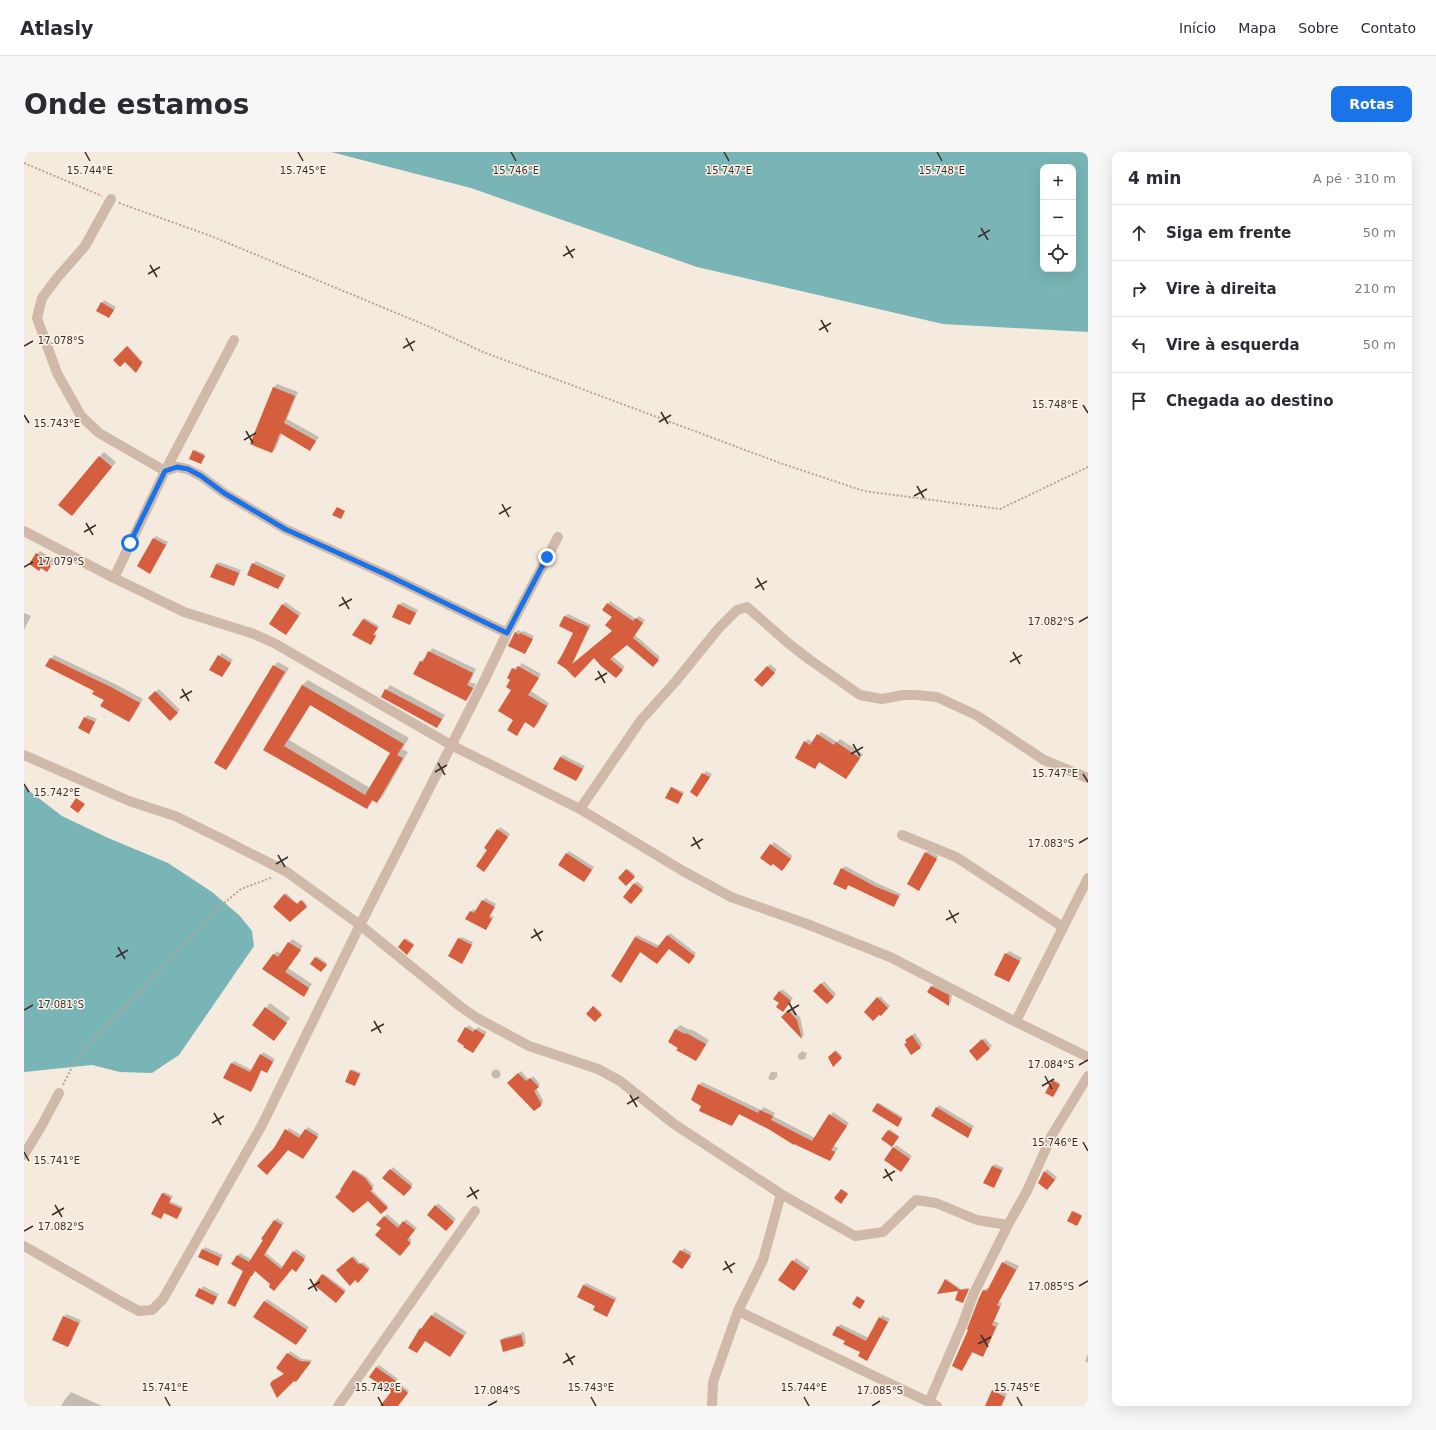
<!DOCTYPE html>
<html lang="pt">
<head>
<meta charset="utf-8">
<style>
  body { margin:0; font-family:"DejaVu Sans",sans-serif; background:#f7f7f7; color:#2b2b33 }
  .controls { position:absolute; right:12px; top:12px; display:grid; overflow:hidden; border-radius:8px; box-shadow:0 4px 16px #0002 }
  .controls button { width:36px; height:36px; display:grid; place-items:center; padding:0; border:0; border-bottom:1px solid #e1e1e2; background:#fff; color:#2b2b33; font:20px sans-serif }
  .stop { position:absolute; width:12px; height:12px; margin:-9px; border:3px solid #1a73e8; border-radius:50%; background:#fff }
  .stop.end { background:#1a73e8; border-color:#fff; box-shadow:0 1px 4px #0008 }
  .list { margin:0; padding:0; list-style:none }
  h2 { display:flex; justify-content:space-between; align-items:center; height:52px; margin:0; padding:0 16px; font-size:17px }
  h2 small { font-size:13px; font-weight:400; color:#7c7c81 }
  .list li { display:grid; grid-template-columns:26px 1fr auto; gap:12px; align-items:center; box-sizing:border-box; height:56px; padding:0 16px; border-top:1px solid #e1e1e2 }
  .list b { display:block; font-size:15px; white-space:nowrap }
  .list em { font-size:13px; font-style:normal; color:#7c7c81 }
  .icon { flex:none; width:22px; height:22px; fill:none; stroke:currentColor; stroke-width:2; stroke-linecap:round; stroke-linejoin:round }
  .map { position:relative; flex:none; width:1064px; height:1254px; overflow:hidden; border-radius:8px }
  header { display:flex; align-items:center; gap:24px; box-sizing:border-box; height:56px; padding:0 20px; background:#fff; border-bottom:1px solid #e1e1e2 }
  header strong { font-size:19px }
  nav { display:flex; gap:22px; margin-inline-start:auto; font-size:14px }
  .intro { display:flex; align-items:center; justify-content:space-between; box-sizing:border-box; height:96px; padding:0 24px }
  h1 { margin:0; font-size:28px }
  .button { padding:10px 18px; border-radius:8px; background:#1a73e8; color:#fff; font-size:14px; font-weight:700 }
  main { display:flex; gap:24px; padding:0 24px }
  aside { flex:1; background:#fff; border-radius:8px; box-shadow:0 4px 16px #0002 }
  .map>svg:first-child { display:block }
  .water { fill:#79b5b6; fill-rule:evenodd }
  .shadow { fill:#0003; fill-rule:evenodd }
  .building { fill:#d45e3d; fill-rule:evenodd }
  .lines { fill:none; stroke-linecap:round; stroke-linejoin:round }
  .path { stroke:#bca391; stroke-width:2; stroke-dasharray:2 2; stroke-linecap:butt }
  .minor { stroke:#d0b9a8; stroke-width:10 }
  .route { stroke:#1a73e8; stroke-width:5 }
  .ticks { fill:none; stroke:#3b2e29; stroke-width:1.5 }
  .ticks-label { font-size:10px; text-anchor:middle; fill:#3b2e29; stroke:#fcf4eb; stroke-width:3; stroke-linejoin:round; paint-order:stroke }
</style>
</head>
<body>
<header>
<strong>Atlasly</strong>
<nav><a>Início</a><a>Mapa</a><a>Sobre</a><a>Contato</a></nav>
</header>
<div class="intro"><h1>Onde estamos</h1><a class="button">Rotas</a></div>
<main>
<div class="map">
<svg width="1064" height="1254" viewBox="0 0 1064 1254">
  <rect width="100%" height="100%" fill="#f5eade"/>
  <path class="water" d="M307,0H1064V180L919,172L673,115L447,36ZM1019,15H1049V117H1019Z
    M0,635L38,664L82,685L144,711L188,740L216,764L228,779L230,794L155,903L128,921L96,920L68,913L0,920Z"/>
  <path class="shadow" d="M80,148L92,155L85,165L78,151Z
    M104,194L119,210L113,219L101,209L91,208Z
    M253,232L274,240L263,267L295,285L286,298L258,281L252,296L248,300L249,236Z
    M171,298L181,302L177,310L170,299Z
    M80,300L92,310L52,359L75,305Z
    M132,384L144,390L126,421L130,386Z
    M16,399L31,408L26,416L17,415L6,412Z
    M232,409L262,423L257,433L254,436L229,412Z
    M195,410L217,418L212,430L209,433L192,412Z
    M586,449L612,467L615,464L621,468L611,483L636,505L631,511L603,491L588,504L601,515L592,524L570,504L542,516L550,480L537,474L541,464L544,462L567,473L548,513L589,479V465L580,458Z
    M261,450L277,461L265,479L259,453Z
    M378,450L394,458L386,472L375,453Z
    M0,461L7,464L0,478Z
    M341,466L355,474L350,481L353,482L347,492L339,467Z
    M494,478L498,480L500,479L510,484L501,500L491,481Z
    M408,496L452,517L446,530L452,532L446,544L442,548L397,509L400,506L402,507Z
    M198,501L209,508L198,524L195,504Z
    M30,503L91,532L119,547L109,565L105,569L71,538L22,513Z
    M254,510L265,516L206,613L202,617L250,514Z
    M498,511L517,522L507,539L525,551L514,572L510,575L502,569L492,583L487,528L489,517L493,514L495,515Z
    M746,512L753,518L738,533L732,528Z
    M284,528L385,586L378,597L384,600L359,644L353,650L350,648L343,656L241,597L278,533ZM287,552L367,601L346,636L265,588Z
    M366,533L421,563L417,570L413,574L358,545Z
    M135,537L156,558L146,568L125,546Z
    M63,563L73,567L65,580L55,576Z
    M797,580L813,590L816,587L839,602L825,623L796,609L791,615L781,590L784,587L789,590Z
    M539,603L561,614L552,627L536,605Z
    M682,619L688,622L673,644L667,640Z
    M648,635L660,640L655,650L647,636Z
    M476,675L486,682L463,716L464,698L474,678Z
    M750,690L769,704L758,718L749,711L737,706Z
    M545,699L570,715L560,729L535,712Z
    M904,699L914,704L897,735L902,701Z
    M821,714L853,731L877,742L872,751L869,754L825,732L822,737L818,717Z
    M604,717L611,723L602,733L595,726Z
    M613,729L620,735L610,748L611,732Z
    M262,741L274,752L279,748L283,753L266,768L250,755Z
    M461,746L472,752L466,763L470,765L462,777L443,766L449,757L453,759Z
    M646,781L672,801L667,809L645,796L617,799L597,830L611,785L613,783L636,794Z
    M437,785L449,790L440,809L435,787Z
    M382,786L390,792L383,802L375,795Z
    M268,787L279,794L264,816L288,832L279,844L240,817L250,802L253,799L257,802Z
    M985,799L998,806L985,829L982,802Z
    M293,804L303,811L298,818L287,812Z
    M800,829L812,842L803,851L791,839Z
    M910,832L928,840L927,850L925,852L905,839Z
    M758,837L769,846L761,856L755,840Z
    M856,844L866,854L857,863L841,860Z
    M246,851L266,866L254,883L229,873Z
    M570,854L578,861L571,869L563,862Z
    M767,856L776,865L780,883L778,885L758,865Z
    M445,873L451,878L454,875L463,880L449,900L442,893V876Z
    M656,873L666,878L667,877L685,888L676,904L672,908L645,890L652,877Z
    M891,881L899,893L896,895L881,892L883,890L882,888Z
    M961,886L968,894L953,907L949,897Z
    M812,898L818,904L810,913L805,906Z
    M778,899L783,901L781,907L776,908L774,906V903Z
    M239,900L251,907L243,920L238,917L230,936L227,938L207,912L210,909L228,918Z
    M328,917L337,921L331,933L327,918Z
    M467.5 922a4.5 4.5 0 1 1 9 0a4.5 4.5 0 1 1-9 0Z
    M497,919L505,928L509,924L516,932L512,936L519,948V951L517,953L484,931Z
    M747,920H753V925L750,928H746L744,926Z
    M1030,928L1036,931L1030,943L1029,929Z
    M678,930L737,958L740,955L751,961L749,964L791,986L809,960L825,971L810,994L814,996L809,1005L806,1008L716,961L708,972L679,953L675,933Z
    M855,951L879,965L875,973L854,952Z
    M915,953L950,974L943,985L913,956Z
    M284,975L295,982L279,1006L264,997H250L265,976L277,983Z
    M866,977L875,984L869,993L859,987Z
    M872,993L888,1004L877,1019L861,1008Z
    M971,1012L980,1016L972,1032L970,1035L968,1014Z
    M369,1015L389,1032L383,1040L367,1018Z
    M1023,1017L1033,1025L1026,1034L1021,1020Z
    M331,1018L343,1025L350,1034L347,1037L364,1054L363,1056L318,1039Z
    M818,1037L824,1041L817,1050L811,1046Z
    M140,1040L149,1044L146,1049L159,1055L153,1066L138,1042Z
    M414,1051L432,1067L424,1075L412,1054Z
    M1050,1059L1058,1063L1054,1072L1049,1060Z
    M363,1062L377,1074L382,1067L393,1076L385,1085L388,1088L378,1100L354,1073Z
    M253,1066L260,1071L242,1101L259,1115L272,1097L282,1104L274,1116H268L248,1132L231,1118L228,1123L220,1119L214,1103L216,1101L228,1108L240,1087L239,1086Z
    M181,1095L199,1103L194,1113L179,1098Z
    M660,1096L668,1101L661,1113L650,1110Z
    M330,1104L337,1112L339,1110L346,1116L334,1130L316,1116Z
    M772,1106L786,1116L772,1135L756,1127Z
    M982,1108L995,1114L975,1150L978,1151L970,1169L975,1171L961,1200L958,1203L949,1200L938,1218L946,1178L959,1139L963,1136H965L979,1111Z
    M300,1122L322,1138L312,1150L299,1123Z
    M922,1127H923L937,1137L945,1136L939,1150L935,1138Z
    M562,1131L593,1146L582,1164L572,1153L559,1134Z
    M179,1134L195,1142L189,1152L172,1144Z
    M243,1147L285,1175L275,1189L240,1150Z
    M411,1160L443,1180L426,1204L402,1188L393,1200L397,1177Z
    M42,1162L57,1168L47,1191L44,1194L40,1165Z
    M858,1163L866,1167L843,1208L837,1200L822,1189L814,1175L816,1172L845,1186Z
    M500,1180L502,1191L499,1193L477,1189L479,1186Z
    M266,1199L278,1207L288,1208L274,1227L249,1229L261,1221L254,1216Z
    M1064,1202V1211L1061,1209Z
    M355,1213L374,1227L372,1229L385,1239L373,1254H357L368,1240L352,1215Z
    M971,1236L983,1242L978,1254H964L969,1239Z
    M47,1240L78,1254H37L42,1246Z"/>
  <path class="building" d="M77,150L90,158L85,166L72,159Z
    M103,194L118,211L112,221L101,210L96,215L89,208Z
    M249,235L271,244L260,271L292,289L286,299L256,281L248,301L226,292Z
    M169,298L181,304L177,312L165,307Z
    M75,304L88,315L48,364L34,353Z
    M313,355L321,359L317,367L308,363Z
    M129,386L142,393L126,422L113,414Z
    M12,401L29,411L23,420L17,416L15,419L5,412Z
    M228,411L260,426L254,437L223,423Z
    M192,412L215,421L210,434L186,425Z
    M583,451L609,469L612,466L619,471L609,486L635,508L629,515L603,493L586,507L599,518L592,526L577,514L570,506L551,526L542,517L533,511L538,503L549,481L535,474L540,464L565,475L548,512L588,479L581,473L588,465L578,458Z
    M258,452L275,464L262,483L245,472Z
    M374,452L392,461L386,473L368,465Z
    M339,467L354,476L349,483L352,484L347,493L328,483Z
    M491,480L495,483L496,481L509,487L501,502L484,494Z
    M404,499L449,521L443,533L449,536L442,549L389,522L396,509L399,510Z
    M194,503L207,511L198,525L185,518Z
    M26,506L87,535L116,551L105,570L76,554L80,548L68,542L70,539L21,514Z
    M249,513L261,520L202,618L190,611Z
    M494,514L515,526L504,543L523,554L510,576L501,570L493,584L483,578L489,568L474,559L487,538L482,535L486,528L483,526L488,516L492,518Z
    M743,514L751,521L738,535L730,528Z
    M278,533L380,592L373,603L379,606L353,651L348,648L343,657L239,598ZM286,553L366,601L341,643L260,594Z
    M361,537L418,567L413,576L357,545Z
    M131,539L154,561L146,569L124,546Z
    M60,565L71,570L65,582L54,576Z
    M793,582L810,593L812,590L836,606L822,627L795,610L791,617L771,606L780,589L786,593Z
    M536,605L559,617L552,629L529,617Z
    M678,621L686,625L673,645L666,640Z
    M647,635L659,642L654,652L641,646Z
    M52,646L61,652L54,661L46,655Z
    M473,677L484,685L460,720L452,714L463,698L460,696Z
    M746,692L767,707L758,719L749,712L747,714L736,706Z
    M901,700L913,707L895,739L883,732Z
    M542,701L568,718L560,730L534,713Z
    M817,716L850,734L875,744L870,755L824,733L822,738L809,732Z
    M602,717L611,725L602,734L594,726Z
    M610,731L619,738L607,752L599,745Z
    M260,742L273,752L277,748L283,755L266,770L249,755Z
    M458,748L471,755L465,765L468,767L462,778L441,767L446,759L450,761Z
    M643,783L671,804L665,812L645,797L633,812L616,800L597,831L587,824L611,785L633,796Z
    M434,786L448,793L438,812L424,804Z
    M380,787L390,793L383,803L374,795Z
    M264,790L277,798L261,820L285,836L280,845L238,817L249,802L254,805Z
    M981,801L996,809L985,830L970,823Z
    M291,805L303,813L297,820L286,812Z
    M797,831L810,845L803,852L789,839Z
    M907,834L925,843V854L903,840Z
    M755,839L767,849L759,860L752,855L755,851L749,847Z
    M853,845L864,856L857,864L855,863L849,869L840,860Z
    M569,854L578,863L571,870L562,862Z
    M241,855L263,871L250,889L228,873Z
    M764,858L773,868L778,887L757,865Z
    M441,875L449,880L451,877L461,883L449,901L439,895L440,894L433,889Z
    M651,877L661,882L662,881L682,892L672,909L652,898L654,896L644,890Z
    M888,883L897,896L887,903L880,892L883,891L881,888Z
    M958,887L966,897L953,909L945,899Z
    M811,899L818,906L809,915L804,905Z
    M236,902L249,910L243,921L237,918L227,940L199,926L207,911L226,920Z
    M326,918L336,922L331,934L321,930Z
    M494,921L502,929L506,926L515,935L510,939L517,951V954L510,959L483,931Z
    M1028,928L1036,933L1029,945L1021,941Z
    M674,932L734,961L736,958L749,964L747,968L788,989L805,962L823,974L807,998L811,1000L806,1009L770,992V993L746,978L715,962L708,974L675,959L677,954L667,948Z
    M853,951L878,967L874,975L848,959Z
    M912,955L948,977L944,986L907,964Z
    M261,977L275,986L281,977L294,985L279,1007L264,998L243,1023L233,1014L250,996Z
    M864,978L875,985L868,995L857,987Z
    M869,995L886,1007L877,1020L860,1008Z
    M968,1014L978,1018L970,1036L959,1031Z
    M366,1017L388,1035L380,1044L358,1026Z
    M329,1018L341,1026L349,1037L346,1039L364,1056L357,1062L344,1049L329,1061L311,1045L317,1039L316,1038Z
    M1020,1019L1031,1028L1023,1038L1014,1031Z
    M817,1037L824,1042L817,1052L810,1046Z
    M138,1041L147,1046L145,1051L158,1057L153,1067L140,1061L137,1067L127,1062Z
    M411,1053L430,1070L422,1079L403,1063Z
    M1048,1059L1058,1064L1053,1074L1043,1069Z
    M360,1064L374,1076L379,1069L391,1078L383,1088L387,1091L376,1104L351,1083L357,1076L352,1073Z
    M250,1068L258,1073L240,1103L257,1117L269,1099L281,1107L272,1120L268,1117L250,1139L245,1135L246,1132L231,1119L228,1124H227L211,1155L203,1151L219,1119L207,1112L213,1103L225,1110L239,1088L237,1087Z
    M178,1097L197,1106L194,1114L174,1105Z
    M656,1098L667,1104L658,1117L648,1110Z
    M328,1105L335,1113L336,1111L345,1118L334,1131L331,1128L326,1134L312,1118Z
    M768,1108L784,1119L770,1139L754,1128Z
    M978,1110L992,1118L973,1153L976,1155L968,1173L972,1175L959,1205L948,1200L938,1219L928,1214L944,1178L943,1177L955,1146L959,1138L963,1139Z
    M298,1122L321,1140L312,1151L290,1133Z
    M921,1127L936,1138L945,1137L939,1151L931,1148L934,1139L913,1142Z
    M559,1133L591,1148L583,1165L569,1158L571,1154L553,1145Z
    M175,1136L193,1145L189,1153L171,1144Z
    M833,1144L841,1149L836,1157L828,1152Z
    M240,1149L283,1178L272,1193L229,1165Z
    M407,1163L440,1184L426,1205L401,1189L393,1201L384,1196L396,1176L397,1177Z
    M39,1164L55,1171L44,1195L28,1188Z
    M855,1165L864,1170L843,1209L834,1204L836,1200L819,1192L821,1189L808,1183L813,1174L842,1189Z
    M497,1183L500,1194L479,1200L476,1188Z
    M263,1201L276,1209L287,1210L272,1230L270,1229L253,1246L246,1232L248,1229L260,1222L252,1216Z
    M352,1215L372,1229L371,1231L384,1241L374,1254H356L367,1240L345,1225Z
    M968,1238L981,1245L977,1254H961Z"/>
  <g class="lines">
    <path class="path" d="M0,11L78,44
      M95,51L187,84L406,175L459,200L756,311L840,339L976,357L1064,315
      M39,933L48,915L63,895L199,752L217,737L249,725"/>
    <path class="minor" d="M87,47L61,94L33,126L18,146L13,166L33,221L57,264L75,281L141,319L153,315L163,317L177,324L200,341L261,377L363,423L483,481
      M0,379L90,426L160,460L230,482L250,491L427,593L556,657L659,719L707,745L783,772L866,805L986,867L1064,905
      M90,426L141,319L210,188
      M0,603L105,649L151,664L202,689L263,720L336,773L437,855L453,866L505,894L574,917L596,929L650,972L757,1042L831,1084L859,1080L892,1048L912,1051L953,1068L984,1073L1003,1039L1028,983L1064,924
      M556,657L617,568L652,529L694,477L713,458L723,455L764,491L786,508L836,543L858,547L879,543H892L913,545L952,563L1020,608L1064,626
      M878,683L932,705L1039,775
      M992,869L1064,726
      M0,1003L18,973L35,941
      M0,1094L98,1150L115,1159L128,1158L139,1147L238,973L336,773L459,531L483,481L534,385
      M714,1159L913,1254
      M905,1250L939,1171L949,1143L984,1073
      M314,1254L451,1059
      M688,1254L689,1230L714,1159L739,1108L757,1042"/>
  </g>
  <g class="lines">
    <path class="route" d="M106,391L141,319L153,315L164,317L177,324L200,341L261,377L363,423L483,481L523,405"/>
  </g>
  <path class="ticks" d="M61,0L66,9M274,0L279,9M487,0L492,9M700,0L705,9M913,0L918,9M957,76L964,88M954,85L966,78M542,94L549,106M539,104L551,97M126,113L133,125M124,122L136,115M797,168L804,180M795,178L807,171M382,186L389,199M0,194L9,189M379,196L391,189M1059,253L1064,261M637,260L644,272M0,263L5,271M635,270L647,263M222,279L229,291M220,288L232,281M893,334L900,346M890,344L903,337M478,352L485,365M475,362L487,355M62,371L69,383M60,380L72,373M0,415L9,410M733,426L740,438M731,436L743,429M318,445L325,457M315,454L328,447M1055,470L1064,465M989,500L996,512M986,510L998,503M574,519L581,531M571,528L583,521M158,537L165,549M156,546L168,539M829,592L836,604M827,602L839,595M414,611L421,623M411,620L423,613M1059,622L1064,630M0,632L5,640M669,685L676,697M1055,691L1064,686M667,694L679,687M254,703L261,715M252,712L264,705M925,758L932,771M922,768L935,761M510,777L517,789M507,786L519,779M94,795L101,807M92,805L104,798M765,851L772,863M0,858L9,853M763,860L775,853M350,869L357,881M347,879L360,872M1055,913L1064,908M1021,924L1028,937M1018,934L1030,927M606,943L613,955M603,952L615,945M190,961L197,973M188,971L200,964M1059,990L1064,999M0,1000L5,1009M861,1017L868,1029M859,1026L871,1019M446,1035L453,1047M443,1045L455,1038M31,1053L38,1065M28,1063L40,1056M0,1079L9,1074M701,1109L708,1121M699,1118L711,1111M286,1127L293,1139M1055,1134L1064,1129M284,1137L296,1130M957,1183L964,1195M954,1192L967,1185M542,1201L549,1213M539,1211L551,1204M141,1245L146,1254M354,1245L359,1254M567,1245L572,1254M780,1245L785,1254M993,1245L998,1254M464,1254L473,1249M848,1254L856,1249"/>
  <g class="ticks-label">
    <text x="66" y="22">15.744°E</text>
    <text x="279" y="22">15.745°E</text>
    <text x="492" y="22">15.746°E</text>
    <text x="705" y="22">15.747°E</text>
    <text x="918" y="22">15.748°E</text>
    <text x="37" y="192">17.078°S</text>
    <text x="1031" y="256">15.748°E</text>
    <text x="33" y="275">15.743°E</text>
    <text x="37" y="413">17.079°S</text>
    <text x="1027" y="473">17.082°S</text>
    <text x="1031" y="625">15.747°E</text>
    <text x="33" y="644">15.742°E</text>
    <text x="1027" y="695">17.083°S</text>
    <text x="37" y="856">17.081°S</text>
    <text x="1027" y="916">17.084°S</text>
    <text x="1031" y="994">15.746°E</text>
    <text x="33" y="1012">15.741°E</text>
    <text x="37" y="1078">17.082°S</text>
    <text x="1027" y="1138">17.085°S</text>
    <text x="141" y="1239">15.741°E</text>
    <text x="354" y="1239">15.742°E</text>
    <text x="567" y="1239">15.743°E</text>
    <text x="780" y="1239">15.744°E</text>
    <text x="993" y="1239">15.745°E</text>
    <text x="473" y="1242">17.084°S</text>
    <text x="856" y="1242">17.085°S</text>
  </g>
</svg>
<div class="controls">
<button>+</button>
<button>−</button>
<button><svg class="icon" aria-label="locate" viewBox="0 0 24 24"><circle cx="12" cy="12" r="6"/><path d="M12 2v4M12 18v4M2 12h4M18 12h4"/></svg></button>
</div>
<div class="stop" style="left:106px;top:391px"></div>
<div class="stop end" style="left:523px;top:405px"></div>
</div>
<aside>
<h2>4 min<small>A pé · 310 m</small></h2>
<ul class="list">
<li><svg class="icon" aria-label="ahead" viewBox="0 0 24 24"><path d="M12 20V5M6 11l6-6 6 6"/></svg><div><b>Siga em frente</b></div><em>50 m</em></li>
<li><svg class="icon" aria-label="right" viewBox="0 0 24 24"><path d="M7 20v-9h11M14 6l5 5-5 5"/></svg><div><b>Vire à direita</b></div><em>210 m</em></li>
<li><svg class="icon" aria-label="left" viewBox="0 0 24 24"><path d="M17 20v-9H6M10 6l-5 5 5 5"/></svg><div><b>Vire à esquerda</b></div><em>50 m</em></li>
<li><svg class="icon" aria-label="arrive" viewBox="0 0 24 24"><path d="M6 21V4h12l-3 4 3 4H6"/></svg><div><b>Chegada ao destino</b></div></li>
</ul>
</aside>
</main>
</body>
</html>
